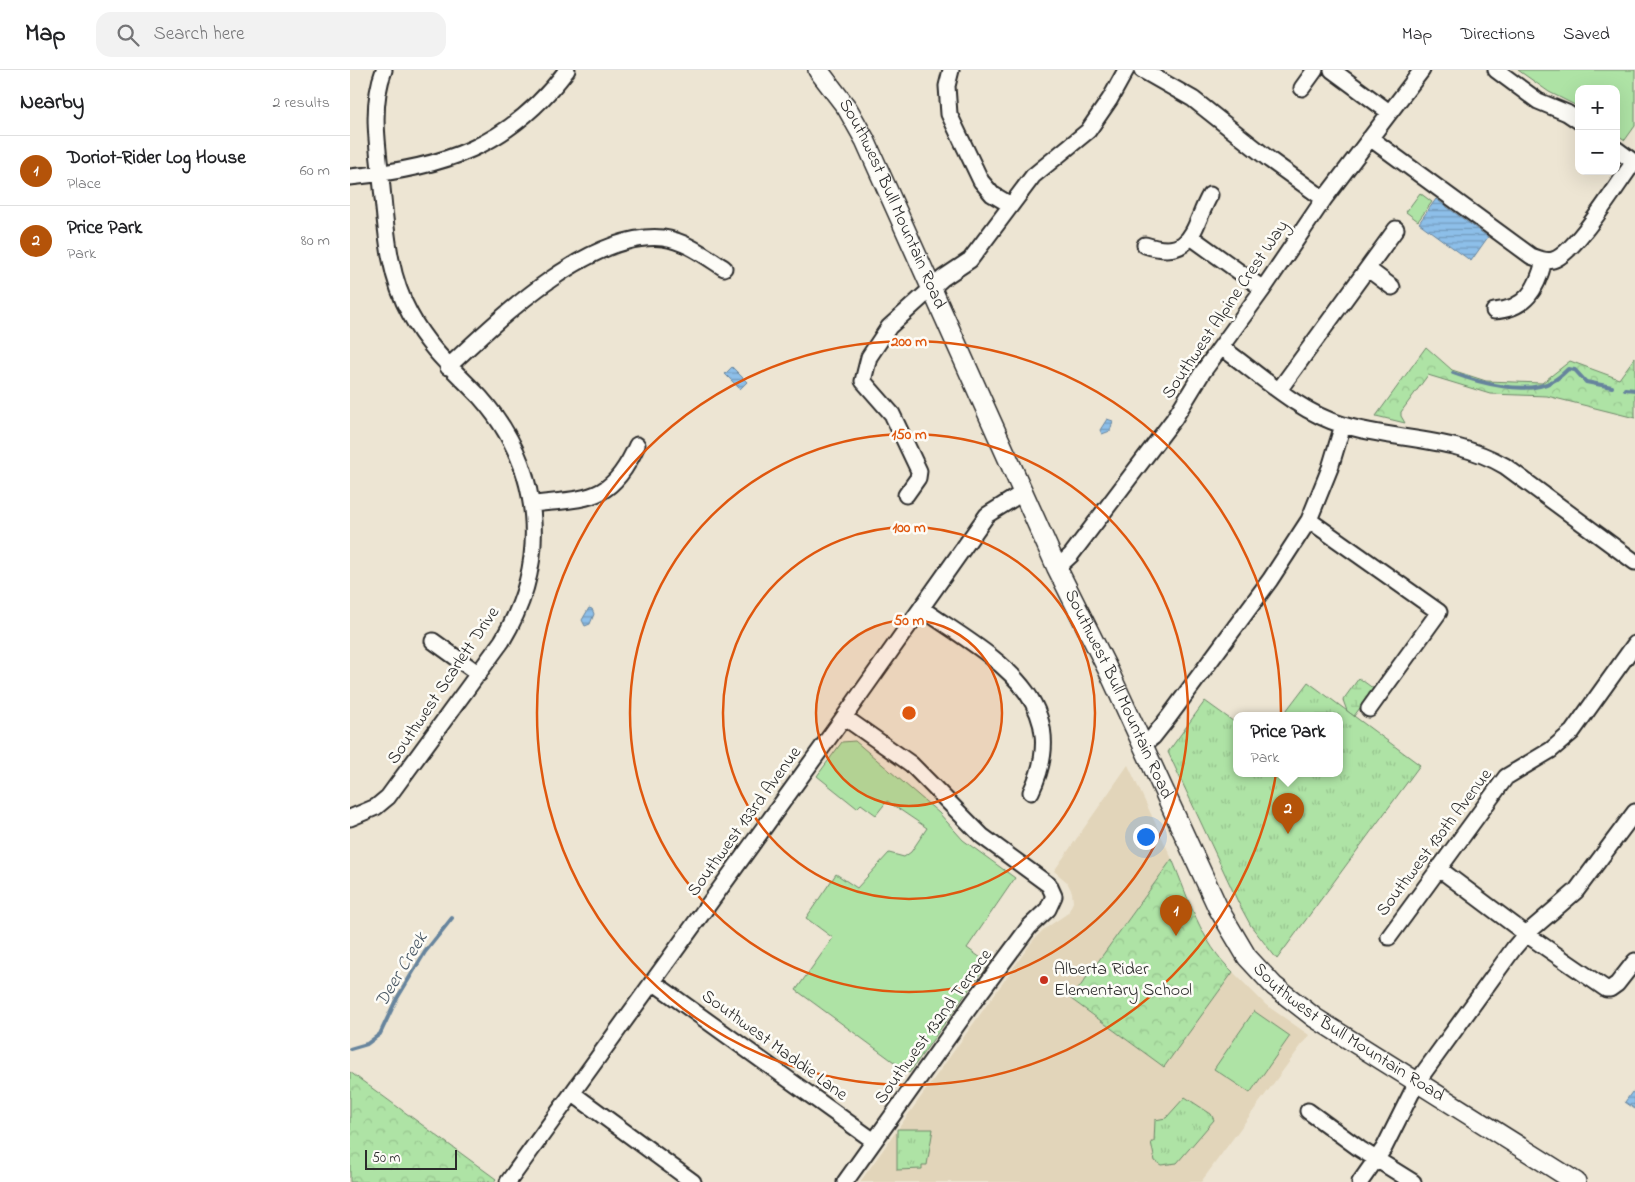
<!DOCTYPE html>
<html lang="en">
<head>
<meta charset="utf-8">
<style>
  body { margin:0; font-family:"Indie Flower",sans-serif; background:#f2f2f2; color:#202124 }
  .controls { position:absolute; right:15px; top:15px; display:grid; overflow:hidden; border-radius:10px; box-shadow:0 5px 20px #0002 }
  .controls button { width:45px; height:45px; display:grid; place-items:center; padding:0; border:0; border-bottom:1px solid #e0e0e0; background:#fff; color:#202124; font:25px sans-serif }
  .scale { position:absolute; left:15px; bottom:12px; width:92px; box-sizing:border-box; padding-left:5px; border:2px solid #2b2b2b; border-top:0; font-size:14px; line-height:18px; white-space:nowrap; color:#2b2b2b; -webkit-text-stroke:4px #fdfcf7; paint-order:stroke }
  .you { position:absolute; left:795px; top:766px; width:18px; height:18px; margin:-12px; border:4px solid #fff; border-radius:50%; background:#1a73e8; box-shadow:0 0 0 8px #1a73e833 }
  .badge { display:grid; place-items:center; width:32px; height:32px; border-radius:50%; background:#b45309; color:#fff; font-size:16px; font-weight:700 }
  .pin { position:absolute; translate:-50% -41px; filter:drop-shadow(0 1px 2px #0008) }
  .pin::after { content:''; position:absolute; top:26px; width:18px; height:15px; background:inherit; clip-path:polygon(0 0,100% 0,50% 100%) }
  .popup { position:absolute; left:883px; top:642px; width:110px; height:65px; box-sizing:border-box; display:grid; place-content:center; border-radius:10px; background:#fff; filter:drop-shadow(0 1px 4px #0005); font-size:16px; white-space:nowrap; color:#757577 }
  .popup b { font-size:19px; color:#202124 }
  .popup::after { content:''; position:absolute; left:50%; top:100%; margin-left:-10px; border:10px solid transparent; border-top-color:#fff }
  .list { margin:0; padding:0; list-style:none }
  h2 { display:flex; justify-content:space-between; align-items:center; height:65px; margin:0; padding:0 20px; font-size:21px }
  h2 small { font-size:16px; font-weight:400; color:#757577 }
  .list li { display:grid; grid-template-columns:32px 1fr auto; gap:15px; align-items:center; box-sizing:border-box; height:70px; padding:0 20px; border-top:1px solid #e0e0e0 }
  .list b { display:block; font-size:19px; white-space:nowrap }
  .list p { margin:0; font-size:16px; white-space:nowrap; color:#757577 }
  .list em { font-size:16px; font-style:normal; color:#757577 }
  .icon { flex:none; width:28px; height:28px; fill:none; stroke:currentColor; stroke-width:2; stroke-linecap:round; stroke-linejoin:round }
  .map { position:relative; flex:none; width:1285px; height:1112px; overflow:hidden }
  header { display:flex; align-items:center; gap:30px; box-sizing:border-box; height:70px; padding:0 25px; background:#fff; border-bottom:1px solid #e0e0e0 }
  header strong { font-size:24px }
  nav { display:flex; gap:28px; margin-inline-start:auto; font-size:18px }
  .search { width:350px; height:45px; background:#f2f2f2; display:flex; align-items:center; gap:12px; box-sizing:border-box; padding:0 18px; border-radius:15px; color:#757577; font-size:19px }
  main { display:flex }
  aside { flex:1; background:#fff }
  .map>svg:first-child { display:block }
  .built { fill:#e2d5ba }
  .grass { fill:#aee3a5; stroke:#6c8768 }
  .forest { fill:url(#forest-crowns); stroke:#6c8768 }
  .wetland { fill:url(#wetland-marsh); stroke:#6c8768 }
  .park { fill:url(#park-tufts); stroke:#6c8768 }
  .water { fill:url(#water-rules); stroke:#66849d }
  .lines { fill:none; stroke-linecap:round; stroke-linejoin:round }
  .stream { stroke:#66849d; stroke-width:4 }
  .minor-casing { stroke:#2b2b2b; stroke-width:19 }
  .major-casing { stroke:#2b2b2b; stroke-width:22 }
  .minor { stroke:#fdfcf7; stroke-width:15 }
  .major { stroke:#fdfcf7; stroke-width:19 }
  .ring { fill:none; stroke:#df570e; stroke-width:2.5 }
  .poi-dot { fill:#c8321e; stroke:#fdfcf7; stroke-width:2 }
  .labels { text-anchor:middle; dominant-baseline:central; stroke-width:5; stroke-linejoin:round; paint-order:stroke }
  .street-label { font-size:18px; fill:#2b2b2b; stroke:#fdfcf7 }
  .poi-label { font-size:18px; fill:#2b2b2b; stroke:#fdfcf7; text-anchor:start }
  .water-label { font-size:19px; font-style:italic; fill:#485764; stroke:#fdfcf7 }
  .centre { fill:#df570e; stroke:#fdfcf7; stroke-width:2.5 }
  .ring-label { font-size:15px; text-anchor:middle; font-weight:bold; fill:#df570e; stroke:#fdfcf7; stroke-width:5; stroke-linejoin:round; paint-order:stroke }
</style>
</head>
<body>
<header>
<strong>Map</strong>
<div class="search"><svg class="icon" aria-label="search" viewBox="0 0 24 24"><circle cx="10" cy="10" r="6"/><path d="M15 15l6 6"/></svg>Search here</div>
<nav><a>Map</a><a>Directions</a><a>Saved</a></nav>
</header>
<main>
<aside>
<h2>Nearby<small>2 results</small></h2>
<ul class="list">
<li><span class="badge">1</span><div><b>Doriot–Rider Log House</b><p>Place</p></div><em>60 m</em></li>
<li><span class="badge">2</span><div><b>Price Park</b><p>Park</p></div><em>80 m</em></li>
</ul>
</aside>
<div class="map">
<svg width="1285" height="1112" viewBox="0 0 1285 1112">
  <defs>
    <pattern id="forest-crowns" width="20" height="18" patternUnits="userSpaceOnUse" patternTransform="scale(1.25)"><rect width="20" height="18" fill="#aee3a5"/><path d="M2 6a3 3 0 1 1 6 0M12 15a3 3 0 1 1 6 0" fill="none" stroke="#96c38e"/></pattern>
    <pattern id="wetland-marsh" width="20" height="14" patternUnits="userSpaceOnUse" patternTransform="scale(1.25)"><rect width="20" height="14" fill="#aee3a5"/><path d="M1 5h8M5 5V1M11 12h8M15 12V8" fill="none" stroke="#96c38e"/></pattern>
    <pattern id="park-tufts" width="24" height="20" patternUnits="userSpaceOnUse" patternTransform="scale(1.25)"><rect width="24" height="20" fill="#aee3a5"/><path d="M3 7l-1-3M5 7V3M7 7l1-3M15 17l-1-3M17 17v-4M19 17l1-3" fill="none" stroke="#96c38e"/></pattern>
    <pattern id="water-rules" width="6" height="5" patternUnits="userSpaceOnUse" patternTransform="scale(1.25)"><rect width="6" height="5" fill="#8dbfe9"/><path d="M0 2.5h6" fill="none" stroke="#739bbd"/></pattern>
  </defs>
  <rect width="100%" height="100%" fill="#ede5d3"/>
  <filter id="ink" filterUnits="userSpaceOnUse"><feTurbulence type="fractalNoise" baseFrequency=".02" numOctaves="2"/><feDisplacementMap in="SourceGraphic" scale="10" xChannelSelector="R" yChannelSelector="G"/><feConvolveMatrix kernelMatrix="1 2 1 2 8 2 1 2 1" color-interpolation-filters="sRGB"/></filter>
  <g filter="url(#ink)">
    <path class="built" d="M778,695L822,789L721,929L814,996L883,902L916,935L959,965L851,1112H510L684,869L693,860L718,843L723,832L722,822L717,812L704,801Z"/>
    <path class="grass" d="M1168,0H1285V56L1275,70L1266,64V19H1229V37L1199,22Z
      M1070,123L1082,132L1068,151L1056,142Z
      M505,671L589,743L613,770L665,808L617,878L638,893L559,1003L446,920L483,868L456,848L486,804L507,818L539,783L554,787L561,782L577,758L537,731L526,745L511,734L507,738L467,706L492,672Z
      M904,941L940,966L900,1023L864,999Z"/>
    <path class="forest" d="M1076,277L1102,300L1136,311L1192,313L1220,291L1269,309L1285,287V348L1197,326L1140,324L1078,305L1051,342V346L1055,353L1026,346Z
      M822,789C838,827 851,873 883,902L814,997L721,929Z
      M0,1002L146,1109L144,1112H0Z"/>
    <path class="wetland" d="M1009,608L1024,619L1004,646L997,641L993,630Z"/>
    <path class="park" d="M958,612L1070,695L927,889L901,856L888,832L818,682L855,631L887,654V703H989V645H933Z
      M835,1027L861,1044L864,1050L827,1093L811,1095L805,1091L801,1072H804L805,1050L816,1048Z
      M547,1059H583L577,1095H572V1099L547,1100Z"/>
    <path class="water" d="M1086,129L1138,167L1121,191L1069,153Z
      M382,297L397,312L390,319L375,304Z
      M757,349L763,351L760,361L752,364L750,360Z
      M239,538L242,539L244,544L240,554L235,556L232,550Z
      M1282,1022L1285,1024V1039L1275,1032Z"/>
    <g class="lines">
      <path class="stream" d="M1103,303C1129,313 1177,326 1203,311C1209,308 1214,303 1218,299L1225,300L1236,312L1262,317
        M1275,319L1285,320
        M0,979L17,974L30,964L46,930L75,882L102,848"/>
      <g class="minor-casing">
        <path id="minor" d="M601,0L597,16L599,44L631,111L642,124L659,134
          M792,0L843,29L920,90L974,129
          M982,0L1039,42
          M1146,0L1188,31L1217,43L1229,51
          M952,18L965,0
          M1020,68L1181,186C1189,189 1195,192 1203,190C1225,184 1268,113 1284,92
          M1266,79L1285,93
          M0,107C93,98 159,77 217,0
          M841,167L913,219
          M795,175C844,191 842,157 860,125
          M1018,199L1042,217
          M1144,241C1176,239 1187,219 1194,191
          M871,277C909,304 948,342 993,355C1047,371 1106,367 1155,396L1285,492
          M98,297C148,250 239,161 313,168C336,171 355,186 374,198
          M929,320L1046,159
          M556,425L568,408L569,401L542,344L513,311L519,287L539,257L593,208L620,190L683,106L738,61L760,29L776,0
          M183,434C239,428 262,432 287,375
          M959,450L1089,542L1019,639
          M707,498L721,485L824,349L852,303L913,219L974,129L1072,0
          M571,538C636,584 727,626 681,722
          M83,571L129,604
          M494,647L561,694L632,766L699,815L704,826L698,839L679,857L624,931L495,1112
          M793,675L803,667L818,648L920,510L959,450L980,398L993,355
          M0,748L26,737L38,727L152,571C200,491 193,398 130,327C103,299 79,279 60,244C37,203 36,154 31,108C27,72 21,34 34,0
          M1088,798L1176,864L1256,919H1260L1267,914L1285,891
          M1039,867L1156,707L1201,680L1222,662L1285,574
          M303,912L524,1071
          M222,1023L343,1112
          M958,1041L1010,1079L1063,1112
          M158,1112L494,647L637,445L672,423
          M1010,1112L1034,1078L1067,1012L1164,878L1176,864L1226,821L1285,742"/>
      </g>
      <g class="major-casing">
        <g id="major">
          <path id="s1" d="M468,0L497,38L515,70L707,498L760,604L868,838L897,887L924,916L965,948L1226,1112"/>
        </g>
      </g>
      <use href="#minor" class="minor"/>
      <use href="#major" class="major"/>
    </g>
  </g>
  <circle cx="559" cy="643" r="93" fill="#df570e" fill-opacity=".12"/>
  <g class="ring">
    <circle cx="559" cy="643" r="93"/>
    <circle cx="559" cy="643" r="186"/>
    <circle cx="559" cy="643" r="279"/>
    <circle cx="559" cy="643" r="372"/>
  </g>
  <circle class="poi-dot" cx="694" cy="910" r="5"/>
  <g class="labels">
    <g class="street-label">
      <text stroke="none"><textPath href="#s1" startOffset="154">Southwest Bull Mountain Road</textPath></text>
      <text transform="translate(876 240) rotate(-56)">Southwest Alpine Crest Way</text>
      <text transform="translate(94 616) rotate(-56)">Southwest Scarlett Drive</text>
      <text stroke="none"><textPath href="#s1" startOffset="694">Southwest Bull Mountain Road</textPath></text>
      <text transform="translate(395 752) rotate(-54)">Southwest 133rd Avenue</text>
      <text transform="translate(1085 773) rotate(-53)">Southwest 130th Avenue</text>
      <text transform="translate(584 957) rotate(-54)">Southwest 132nd Terrace</text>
      <text stroke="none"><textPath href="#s1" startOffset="1114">Southwest Bull Mountain Road</textPath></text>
      <text transform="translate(424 976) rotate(36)">Southwest Maddie Lane</text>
    </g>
    <g class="poi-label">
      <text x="704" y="900">Alberta Rider<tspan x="704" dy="21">Elementary School</tspan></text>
    </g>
    <g class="water-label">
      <text transform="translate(52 900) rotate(-59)">Deer Creek</text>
    </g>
  </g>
  <circle cx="559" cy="643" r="8" class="centre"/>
  <g class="ring-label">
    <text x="559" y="276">200 m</text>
    <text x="559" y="369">150 m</text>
    <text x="559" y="462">100 m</text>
    <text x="559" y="555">50 m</text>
  </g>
</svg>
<div class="controls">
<button>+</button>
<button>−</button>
</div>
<div class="scale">50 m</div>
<div class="you"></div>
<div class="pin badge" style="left:826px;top:866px">1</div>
<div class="pin badge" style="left:938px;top:764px">2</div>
<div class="popup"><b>Price Park</b>Park</div>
</div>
</main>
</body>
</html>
